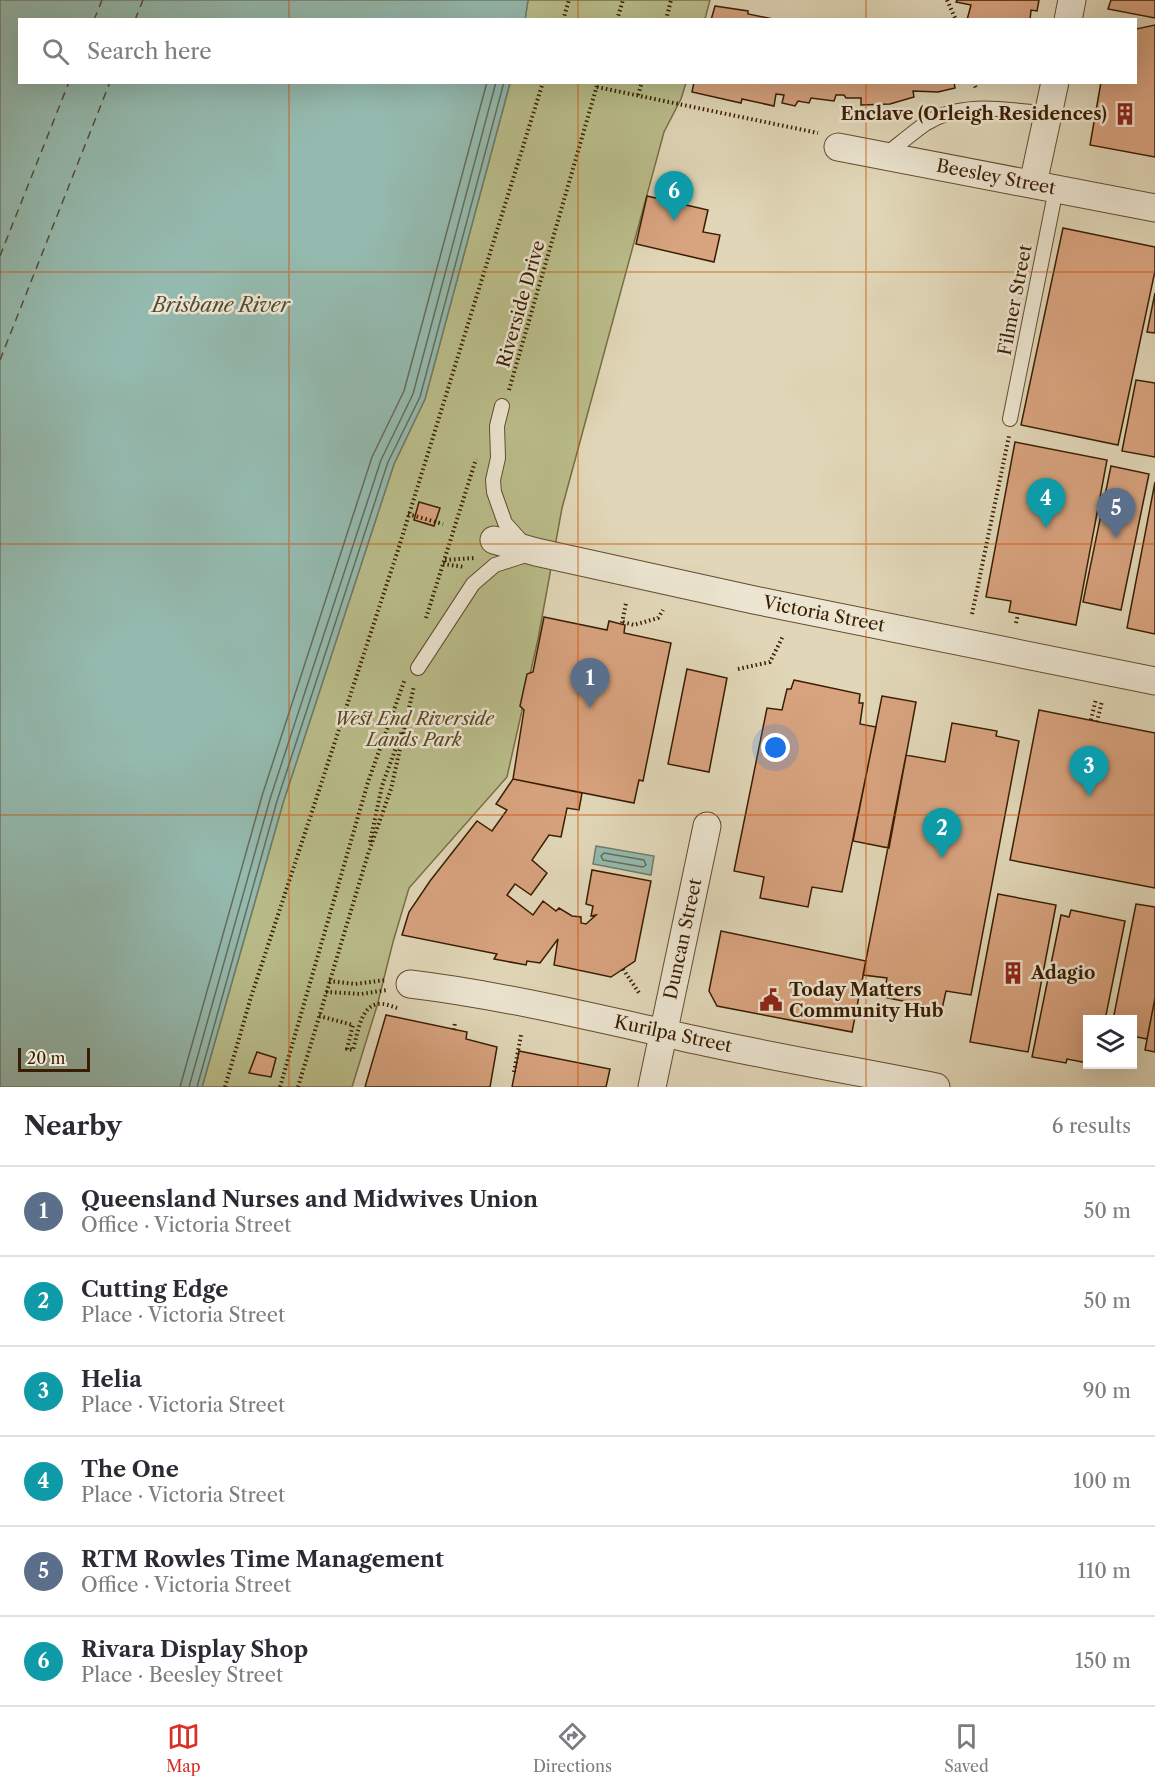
<!DOCTYPE html>
<html lang="en">
<head>
<meta charset="utf-8">
<style>
  body { margin:0; font-family:"Libre Caslon Text",serif; background:#f2f2f3; color:#2b2b33 }
  .controls { position:absolute; right:18px; bottom:18px; display:grid; overflow:hidden; border-radius:0px; box-shadow:0 6px 24px #0002 }
  .controls button { width:54px; height:54px; display:grid; place-items:center; padding:0; border:0; border-bottom:2px solid #e1e1e2; background:#fff; color:#2b2b33; font:30px sans-serif }
  .scale { position:absolute; left:18px; bottom:15px; width:72px; box-sizing:border-box; padding-left:6px; border:3px solid #391d01; border-top:0; font-size:16px; line-height:21px; white-space:nowrap; color:#391d01; -webkit-text-stroke:4px #ece5d1; paint-order:stroke }
  .you { position:absolute; left:776px; top:748px; width:21px; height:21px; margin:-15px; border:4px solid #fff; border-radius:50%; background:#1a73e8; box-shadow:0 0 0 9px #1a73e833 }
  .badge { display:grid; place-items:center; width:39px; height:39px; border-radius:50%; background:#d93025; color:#fff; font-size:20px; font-weight:700 }
  .pin { position:absolute; translate:-50% -50px; filter:drop-shadow(0 2px 3px #0008) }
  .pin::after { content:''; position:absolute; top:32px; width:21px; height:18px; background:inherit; clip-path:polygon(0 0,100% 0,50% 100%) }
  .list { margin:0; padding:0; list-style:none }
  h2 { display:flex; justify-content:space-between; align-items:center; height:78px; margin:0; padding:0 24px; font-size:26px }
  h2 small { font-size:20px; font-weight:400; color:#7c7c81 }
  .list li { display:grid; grid-template-columns:39px 1fr auto; gap:18px; align-items:center; box-sizing:border-box; height:90px; padding:0 24px; border-top:2px solid #e1e1e2 }
  .list b { display:block; font-size:22px; white-space:nowrap }
  .list p { margin:0; font-size:20px; white-space:nowrap; color:#7c7c81 }
  .list em { font-size:20px; font-style:normal; color:#7c7c81 }
  .icon { flex:none; width:33px; height:33px; fill:none; stroke:currentColor; stroke-width:2; stroke-linecap:round; stroke-linejoin:round }
  .map { position:relative; flex:none; width:1155px; height:1087px; overflow:hidden }
  .search { position:absolute; background:#fff; box-shadow:0 6px 24px #0002; left:18px; right:18px; top:18px; height:66px; display:flex; align-items:center; gap:15px; box-sizing:border-box; padding:0 21px; border-radius:0px; color:#7c7c81; font-size:22px }
  .sheet { height:618px; background:#fff }
  nav { display:flex; justify-content:space-around; align-items:center; box-sizing:border-box; height:84px; border-top:2px solid #e1e1e2; background:#fff; font-size:16px; color:#7c7c81 }
  nav a { display:grid; justify-items:center; gap:3px }
  nav .on { color:#d93025 }
  .map>svg:first-child { display:block }
  .green { fill:#b9bd8a; stroke:#796d46; stroke-width:1.5 }
  .water { fill:#94baaf; stroke:#707b69; stroke-width:1.5 }
  .lines { fill:none; stroke-linecap:round; stroke-linejoin:round }
  .shore { stroke:#666c58; stroke-width:1.5 }
  .ferry { stroke:#544c35; stroke-width:1.5; stroke-dasharray:8 6; stroke-linecap:butt }
  .building { fill:#d8a37f; stroke:#391d01; stroke-width:1.5 }
  .lane-casing { stroke:#634c2f; stroke-width:16 }
  .street-casing { stroke:#634c2f; stroke-width:29 }
  .path { stroke:#391d01; stroke-width:4; stroke-dasharray:1.5 3; stroke-linecap:butt }
  .lane { stroke:#ece5d1; stroke-width:14 }
  .street { stroke:#ece5d1; stroke-width:27 }
  .grid { fill:none; stroke:#ce500a; stroke-width:1.5; stroke-opacity:0.55 }
  .labels { text-anchor:middle; dominant-baseline:central; stroke-width:5; stroke-linejoin:round; paint-order:stroke }
  .poi-label { font-size:18px; font-weight:bold; fill:#391d01; stroke:#ece5d1; text-anchor:start }
  .street-label { font-size:18px; fill:#391d01; stroke:#ece5d1 }
  .park-label { font-size:18px; font-style:italic; fill:#594523; stroke:#ece5d1 }
  .water-label { font-size:20px; font-style:italic; fill:#544c35; stroke:#ece5d1 }
</style>
</head>
<body>
<div class="map">
<svg width="1155" height="1087" viewBox="0 0 1155 1087">
  <rect width="100%" height="100%" fill="#e1d7b8"/>
  <filter id="stains"><feTurbulence type="fractalNoise" baseFrequency=".00333" numOctaves="4"/><feColorMatrix values="0 0 0 0 .2 0 0 0 0 .09 0 0 0 0 .02 0 0 0 .5 -.17"/></filter>
  <radialGradient id="worn" r=".72"><stop offset=".6" stop-color="#630" stop-opacity="0"/><stop offset="1" stop-color="#630" stop-opacity=".3"/></radialGradient>
  <path class="green" d="M528,0H710L705,19H525Z
    M510,83H686L681,99L664,132L562,508L538,639L507,777L409,888L393,942L377,1006L352,1087H202L283,803L394,464L425,399Z"/>
  <path class="water" d="M0,0H528L525,20H20V82L510,83L425,399L394,464L283,803L202,1087H0Z
    M596,846L654,856L651,875L593,864Z"/>
  <g class="lines">
    <path class="shore" d="M604,853L644,860L646,865L643,867L603,860L601,856Z
      M180,1087L262,796L372,457L404,391L487,82
      M189,1087L270,799L381,460L413,394L496,82
      M197,1087L277,801L388,462L420,397L504,82"/>
    <path class="ferry" d="M94,20L102,0
      M135,20L143,0
      M0,256L69,82
      M0,360L110,82"/>
  </g>
  <path class="building" d="M957,0H1039L1037,11L1031,10L1030,20H967L971,5L956,2Z
    M1111,0H1155V18L1108,9Z
    M715,6L748,11V14L778,20H711Z
    M1155,25V157L1090,145L1101,82H1136V29Z
    M694,82H954L955,88L938,92L913,91L914,97L890,104L861,105V98H846L844,95H836L834,101L811,98L809,103L798,101L795,106L782,103L784,95L776,94L774,106L742,99L741,103L692,92Z
    M647,196L708,210L703,232L720,235L714,262L636,244Z
    M1063,228L1155,247V271L1118,445L1021,425Z
    M1155,293V333L1147,332Z
    M1136,380L1155,383V457L1122,451Z
    M1015,442L1107,460L1076,625L1009,612L1011,601L986,597Z
    M1111,466L1149,474L1121,610L1083,602Z
    M1155,482V634L1127,628Z
    M419,502L440,508L434,526L414,520Z
    M544,617L607,630L609,621L625,625L624,633L671,643L643,781L639,780L634,803L513,779L524,710L520,706L527,674L533,672Z
    M687,669L727,678L709,772L668,764Z
    M794,680L860,694L859,703H863L860,724L876,727L842,892L812,887L808,907L760,898L764,877L734,871L767,708L782,710L787,689H791Z
    M882,696L916,702L889,848L853,841Z
    M1039,710L1155,733V888L1010,860Z
    M952,723L997,731L996,736L1019,741L971,995L946,991L942,1009L883,997L887,978L863,975L906,755L945,762Z
    M513,779L582,793L579,810L567,808L561,837L549,835L532,860L547,873L531,895L515,884L507,895L533,915L543,901L556,911L559,908L572,916L581,917V923L586,924L596,915L591,916L593,906L586,904L592,870L651,881L635,961L611,977L554,965L558,939L540,963L527,961L526,965L494,959L497,954L402,935L409,912L430,881L477,821L492,831L507,810L496,804Z
    M998,894L1056,905L1028,1052L970,1042Z
    M1136,904L1155,907V998L1147,1039L1132,1036V1020H1113Z
    M1071,910L1125,921L1105,1020H1088V1063L1067,1059L1066,1063L1032,1057L1061,915L1069,917Z
    M721,931L866,961L852,1032L717,1006L709,991Z
    M1155,998V1052L1145,1050Z
    M386,1015L467,1032L466,1039L497,1047L490,1087H365Z
    M519,1051L610,1069L606,1087H512Z
    M257,1052L276,1058L271,1077L249,1073Z"/>
  <g class="lines">
    <g class="lane-casing">
      <path id="lane" d="M884,156C898,145 911,134 925,124C962,100 1008,110 1049,114
        M502,406L497,426L498,458L493,480L494,492L505,523L522,542
        M1010,419L1056,189
        M418,668L473,584L495,565L529,554"/>
    </g>
    <g class="street-casing">
      <path id="street" d="M1068,20L1072,0
        M838,147L1155,208
        M1033,184L1055,82
        M494,540L536,552L754,600L1155,681
        M410,984C501,995 592,1017 682,1037C766,1056 851,1070 936,1087
        M652,1087L707,826"/>
    </g>
    <path class="path" d="M947,0L956,20
      M563,20L569,0
      M617,20L623,0
      M666,20L671,0
      M973,82L977,90
      M597,87L818,133
      M638,95L642,82
      M509,390L598,82
      M408,514L443,524
      M445,560L474,558
      M443,564L465,567
      M972,614L1009,436
      M426,618L476,459
      M623,622L634,625L658,618L663,610
      M622,623L626,603
      M1016,623L1018,614
      M738,669L770,662L783,636
      M1091,720L1096,699
      M1097,722L1102,701
      M370,842L382,786L402,731
      M623,969L639,993
      M329,981L355,984L386,980
      M326,992L361,994L387,990
      M319,1016L353,1025L347,1049L353,1050C357,1037 360,1006 378,1004C384,1003 391,1006 397,1008
      M454,1030L455,1022
      M514,1072L521,1035
      M225,1087L251,997L398,550L543,82
      M280,1087L368,782L405,679
      M298,1087L368,854L391,789L414,686"/>
    <use href="#lane" class="lane"/>
    <use href="#street" class="street"/>
  </g>
  <path class="grid" d="M289,0V20M578,0V20M866,0V20M289,82V1087M578,82V1087M866,82V1087M0,272H1155M0,544H1155M0,815H1155"/>
  <defs>
    <g id="building-bare" transform="scale(1.8)"><path d="M-4-6H4V6H1V3H-1V6H-4ZM-2.5-4.3h1.7v1.8h-1.7ZM.8-4.3h1.7v1.8H.8ZM-2.5-1h1.7V.8h-1.7ZM.8-1h1.7V.8H.8Z" fill="#8f2418" stroke="#ece5d1" stroke-width="2.5" paint-order="stroke"/></g>
    <g id="civic-bare" transform="scale(1.8)"><path d="M-.6-6.5H3V-4.5H.6V-3L4-1V1h2V6H-6V1h2V-1L-.6-3ZM-1.2 2.5V6h2.4V2.5Z" fill="#8f2418" stroke="#ece5d1" stroke-width="2.5" paint-order="stroke"/></g>
  </defs>
  <g fill-rule="evenodd">
    <use href="#building-bare" x="1125" y="114"/>
    <use href="#building-bare" x="1013" y="973"/>
    <use href="#civic-bare" x="771" y="1000"/>
  </g>
  <g class="labels">
    <g class="poi-label">
      <text x="1107" y="114" text-anchor="end">Enclave (Orleigh Residences)</text>
      <text x="1031" y="973">Adagio</text>
      <text x="789" y="990">Today Matters<tspan x="789" dy="21">Community Hub</tspan></text>
    </g>
    <g class="street-label">
      <text transform="translate(996 177) rotate(11)">Beesley Street</text>
      <text transform="translate(1015 300) rotate(-79)">Filmer Street</text>
      <text transform="translate(521 304) rotate(-74)">Riverside Drive</text>
      <text transform="translate(824 614) rotate(11)">Victoria Street</text>
      <text transform="translate(683 939) rotate(-78)">Duncan Street</text>
      <text transform="translate(673 1034) rotate(12)">Kurilpa Street</text>
    </g>
    <g class="park-label">
      <text x="414" y="719">West End Riverside<tspan x="414" dy="21">Lands Park</tspan></text>
    </g>
    <g class="water-label">
      <text x="221" y="305">Brisbane River</text>
    </g>
  </g>
  <rect width="100%" height="100%" filter="url(#stains)"/>
  <rect width="100%" height="100%" fill="url(#worn)"/>
</svg>
<div class="controls">
<button><svg class="icon" aria-label="layers" viewBox="0 0 24 24"><path d="M12 4l9 5-9 5-9-5zM3 14l9 5 9-5"/></svg></button>
</div>
<div class="scale">20 m</div>
<div class="you"></div>
<div class="pin badge" style="left:590px;top:708px;background:#5c6f8a">1</div>
<div class="pin badge" style="left:942px;top:858px;background:#0f9aa8">2</div>
<div class="pin badge" style="left:1089px;top:796px;background:#0f9aa8">3</div>
<div class="pin badge" style="left:1046px;top:528px;background:#0f9aa8">4</div>
<div class="pin badge" style="left:1116px;top:538px;background:#5c6f8a">5</div>
<div class="pin badge" style="left:674px;top:221px;background:#0f9aa8">6</div>
<div class="search"><svg class="icon" aria-label="search" viewBox="0 0 24 24"><circle cx="10" cy="10" r="6"/><path d="M15 15l6 6"/></svg>Search here</div>
</div>
<section class="sheet">
<h2>Nearby<small>6 results</small></h2>
<ul class="list">
<li><span class="badge" style="background:#5c6f8a">1</span><div><b>Queensland Nurses and Midwives Union</b><p>Office · Victoria Street</p></div><em>50 m</em></li>
<li><span class="badge" style="background:#0f9aa8">2</span><div><b>Cutting Edge</b><p>Place · Victoria Street</p></div><em>50 m</em></li>
<li><span class="badge" style="background:#0f9aa8">3</span><div><b>Helia</b><p>Place · Victoria Street</p></div><em>90 m</em></li>
<li><span class="badge" style="background:#0f9aa8">4</span><div><b>The One</b><p>Place · Victoria Street</p></div><em>100 m</em></li>
<li><span class="badge" style="background:#5c6f8a">5</span><div><b>RTM Rowles Time Management</b><p>Office · Victoria Street</p></div><em>110 m</em></li>
<li><span class="badge" style="background:#0f9aa8">6</span><div><b>Rivara Display Shop</b><p>Place · Beesley Street</p></div><em>150 m</em></li>
</ul>
</section>
<nav>
<a class="on"><svg class="icon" aria-label="map" viewBox="0 0 24 24"><path d="M3 6l6-2 6 2 6-2v14l-6 2-6-2-6 2zM9 4v14M15 6v14"/></svg>Map</a>
<a><svg class="icon" aria-label="directions" viewBox="0 0 24 24"><path d="M12 3l9 9-9 9-9-9zM9 14v-3h6M13 9l2 2-2 2"/></svg>Directions</a>
<a><svg class="icon" aria-label="saved" viewBox="0 0 24 24"><path d="M7 4h10v16l-5-4-5 4z"/></svg>Saved</a>
</nav>
</body>
</html>
